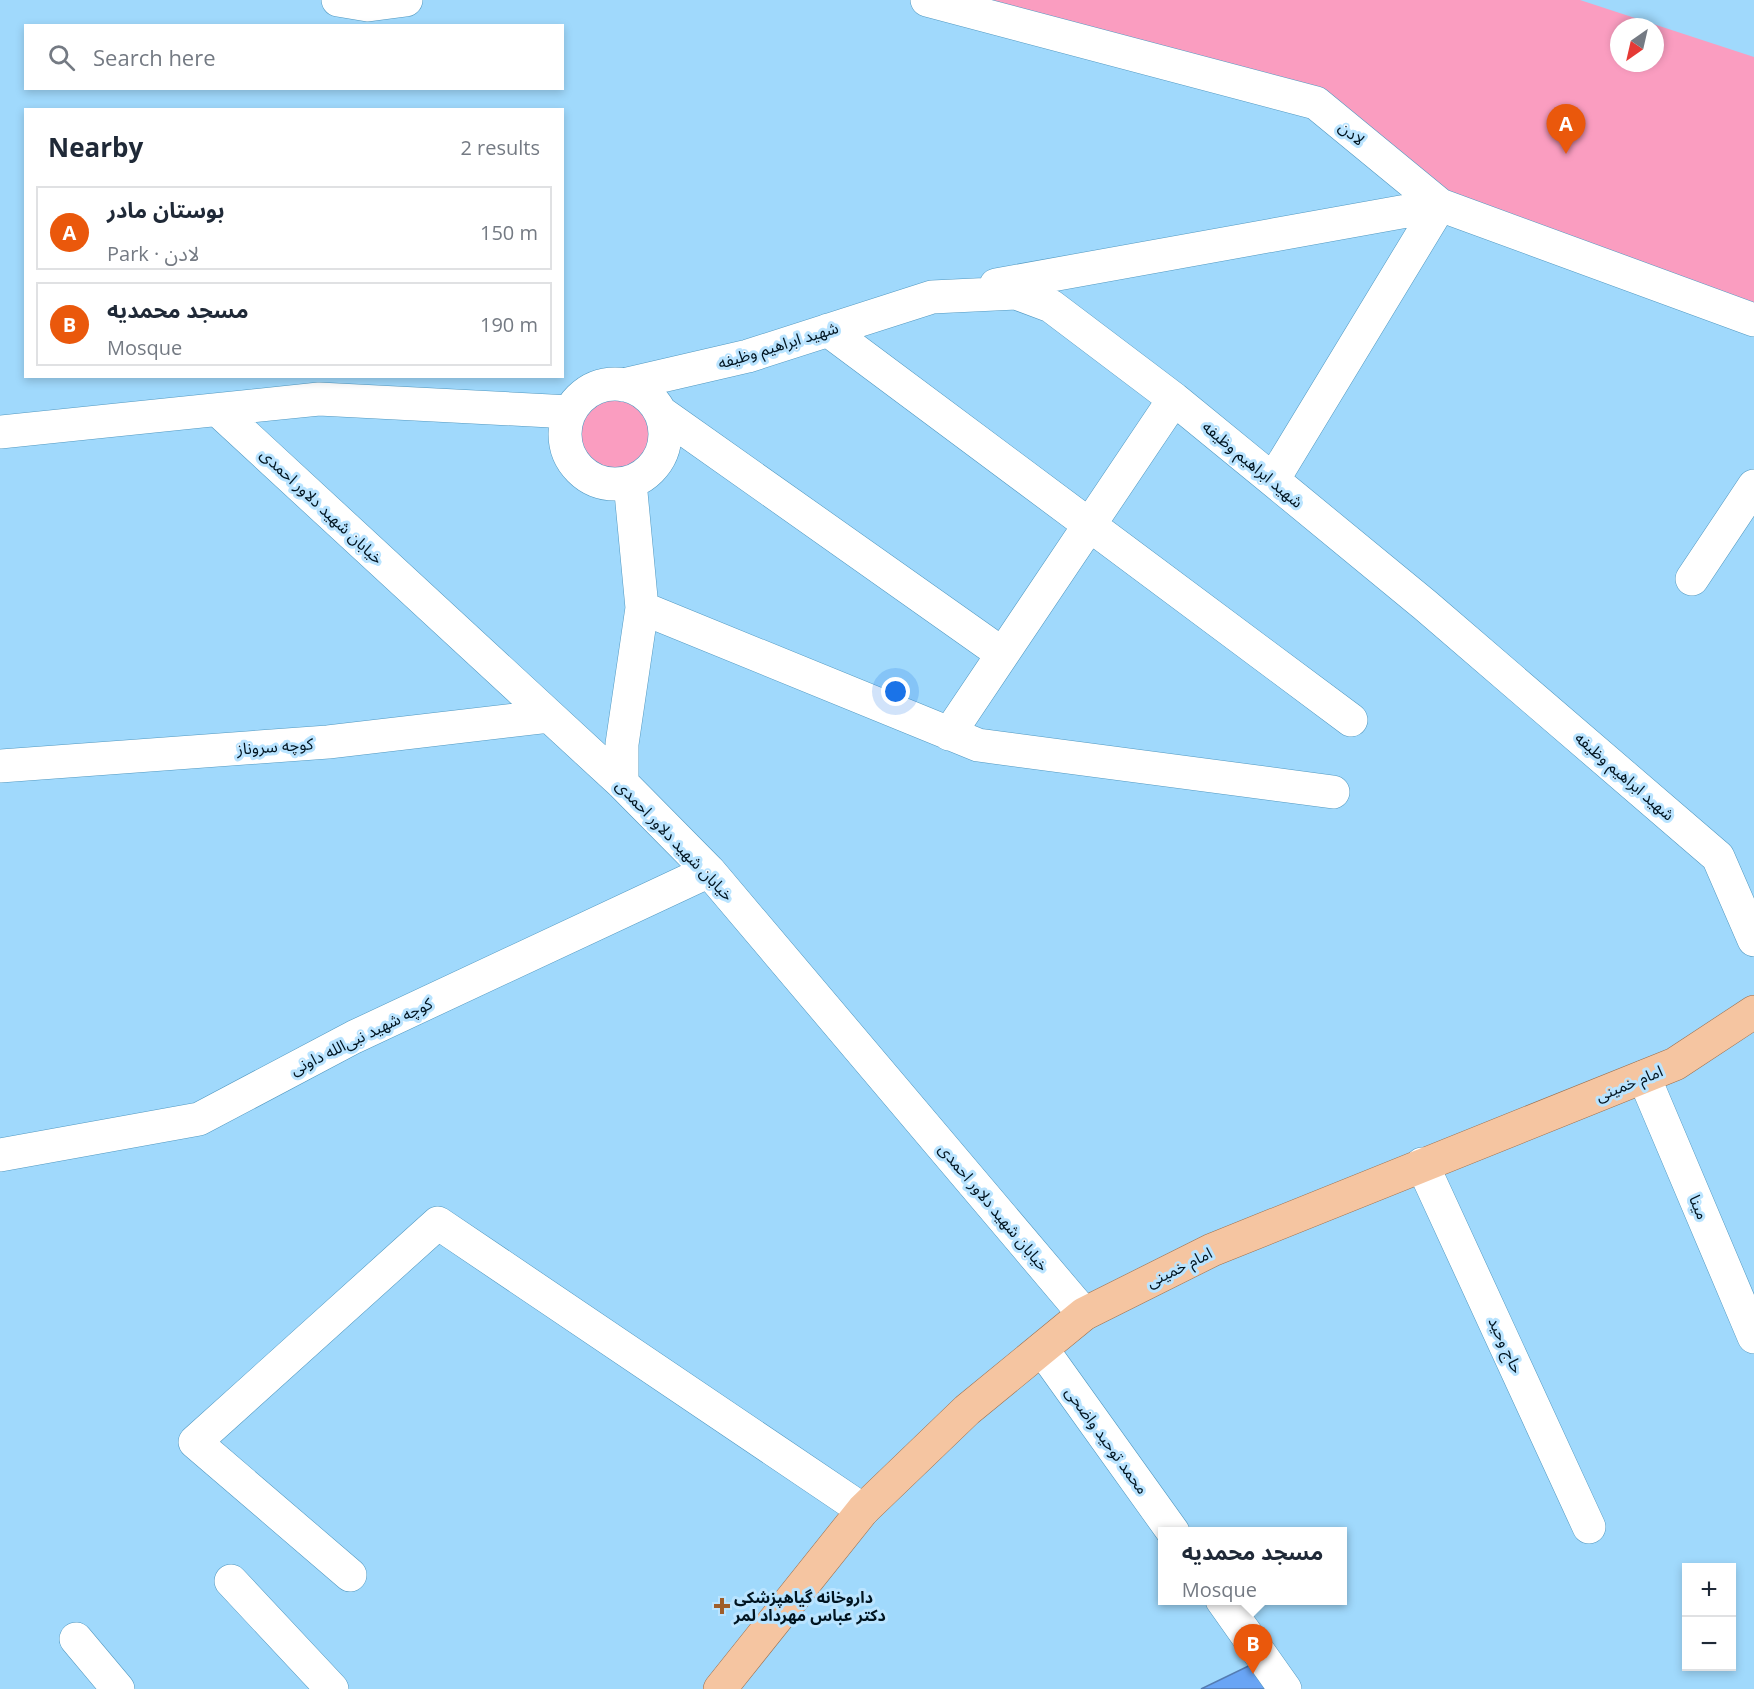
<!DOCTYPE html>
<html lang="en">
<head>
<meta charset="utf-8">
<style>
  body { margin:0; font-family:"Open Sans","Noto Sans Arabic",sans-serif; background:#f2f2f3; color:#1f2937 }
  .controls { position:absolute; right:18px; bottom:18px; display:grid; overflow:hidden; border-radius:0px; box-shadow:0 3px 9px #0003 }
  .controls button { width:54px; height:54px; display:grid; place-items:center; padding:0; border:0; border-bottom:2px solid #e0e1e3; background:#fff; color:#1f2937; font:30px sans-serif }
  .compass { position:absolute; left:1610px; top:18px; width:54px; height:54px; border-radius:50%; background:#fff; box-shadow:0 3px 9px #0003; rotate:214deg }
  .you { position:absolute; left:896px; top:692px; width:21px; height:21px; margin:-15px; border:4px solid #fff; border-radius:50%; background:#1a73e8; box-shadow:0 0 0 9px #1a73e833 }
  .badge { display:grid; place-items:center; width:39px; height:39px; border-radius:50%; background:#ea580c; color:#fff; font-size:20px; font-weight:700 }
  .pin { position:absolute; translate:-50% -50px; filter:drop-shadow(0 2px 3px #0008) }
  .pin::after { content:''; position:absolute; top:32px; width:21px; height:18px; background:inherit; clip-path:polygon(0 0,100% 0,50% 100%) }
  .popup { position:absolute; left:1158px; top:1527px; width:189px; height:78px; box-sizing:border-box; display:grid; place-content:center; border-radius:0px; background:#fff; filter:drop-shadow(0 2px 4px #0005); font-size:20px; white-space:nowrap; color:#747a83 }
  .popup b { font-size:22px; color:#1f2937 }
  .popup::after { content:''; position:absolute; left:50%; top:100%; margin-left:-12px; border:12px solid transparent; border-top-color:#fff }
  .list { margin:0; padding:0; list-style:none }
  h2 { display:flex; justify-content:space-between; align-items:center; height:78px; margin:0; padding:0 24px; font-size:26px }
  h2 small { font-size:20px; font-weight:400; color:#747a83 }
  .list li { display:grid; grid-template-columns:39px 1fr auto; gap:18px; align-items:center; box-sizing:border-box; height:84px; margin:0 12px 12px; padding:0 12px; border:2px solid #e0e1e3; border-radius:0px }
  .list b { display:block; font-size:22px; white-space:nowrap }
  .list p { margin:0; font-size:20px; white-space:nowrap; color:#747a83 }
  .list em { font-size:20px; font-style:normal; color:#747a83 }
  .icon { flex:none; width:33px; height:33px; fill:none; stroke:currentColor; stroke-width:2; stroke-linecap:round; stroke-linejoin:round }
  .map { position:relative; flex:none; width:1754px; height:1689px; overflow:hidden }
  .search { position:absolute; background:#fff; box-shadow:0 3px 9px #0003; left:24px; top:24px; width:540px; height:66px; display:flex; align-items:center; gap:15px; box-sizing:border-box; padding:0 21px; border-radius:0px; color:#747a83; font-size:22px }
  .panel { position:absolute; background:#fff; box-shadow:0 3px 9px #0003; left:24px; top:108px; width:540px; height:270px; border-radius:0px }
  .map>svg:first-child { display:block }
  .green { fill:#fa9dc0; fill-rule:evenodd }
  .building { fill:#69a5f5; stroke:#547cb2; stroke-width:1.5 }
  .lines { fill:none; stroke-linecap:round; stroke-linejoin:round }
  .minor-casing { stroke:#5098c1; stroke-width:34 }
  .major-casing { stroke:#9b6e4c; stroke-width:34 }
  .minor { stroke:#fff; stroke-width:33 }
  .major { stroke:#f5c5a1; stroke-width:33 }
  .poi-dot { fill:#9f5e2a; stroke:#bae4ff; stroke-width:2 }
  .labels { text-anchor:middle; dominant-baseline:central; stroke-width:6; stroke-linejoin:round; paint-order:stroke }
  .street-label { font-size:16px; fill:#001420; stroke:#bae4ff }
  .poi-label { font-size:16px; font-weight:bold; fill:#001420; stroke:#bae4ff; text-anchor:start }
</style>
</head>
<body>
<div class="map">
<svg width="1754" height="1689" viewBox="0 0 1754 1689">
  <rect width="100%" height="100%" fill="#a0d9fc"/>
  <path class="green" d="M930,0H1580L1754,57V320L1440,205L1316,102ZM1619,27H1655V63H1619Z
    M568 434a47 47 0 1 1 94 0a47 47 0 1 1-94 0Z"/>
  <path class="building" d="M1263,1659L1285,1689H1201Z"/>
  <g class="lines">
    <g class="minor-casing">
      <path id="minor" d="M338,0L368,5L406,0
        M927,0L1316,103L1440,205L1754,320
        M996,285L1440,205
        M828,330L1351,720
        M565 434a50 50 0 1 1 100 0a50 50 0 1 1-100 0Z
        M623,385L748,356L932,297L1016,293L1051,306L1174,399L1273,480L1425,605L1718,857L1754,940
        M219,411L622,783L709,871L1084,1314
        M660,412L1001,653
        M0,432L319,399L570,412
        M1273,480L1440,205
        M1692,579L1754,486
        M642,608L978,745L1333,792
        M949,734L1174,399
        M0,766L328,742L549,716
        M622,783V744L642,608L630,482
        M1644,1077L1754,1337
        M0,1155L199,1119L354,1037L709,871
        M1422,1164L1589,1527
        M1042,1349L1173,1532
        M350,1575L195,1442L438,1223L863,1510
        M231,1581L332,1689
        M1222,1600L1285,1689
        M76,1639L118,1689"/>
    </g>
    <g class="major-casing">
      <path id="major" d="M720,1689L863,1510L967,1410L1084,1314L1212,1250L1675,1064L1754,1012"/>
    </g>
    <use href="#minor" class="minor"/>
    <use href="#major" class="major"/>
  </g>
  <path class="poi-dot" d="M719 1597h6v6h6v6h-6v6h-6v-6h-6v-6h6z"/>
  <g class="labels">
    <g class="street-label">
      <text transform="translate(1352 133) rotate(40)">لادن</text>
      <text transform="translate(778 345) rotate(-17)">شهید ابراهیم وظیفه</text>
      <text transform="translate(1253 464) rotate(40)">شهید ابراهیم وظیفه</text>
      <text transform="translate(322 506) rotate(43)">خیابان شهید دلاور احمدی</text>
      <text transform="translate(275 746) rotate(-4)">کوچه سروناز</text>
      <text transform="translate(1625 776) rotate(41)">شهید ابراهیم وظیفه</text>
      <text transform="translate(675 840) rotate(46)">خیابان شهید دلاور احمدی</text>
      <text transform="translate(361 1036) rotate(-26)">کوچه شهید نبی‌الله داونی</text>
      <text transform="translate(1629 1083) rotate(-22)">امام خمینی</text>
      <text transform="translate(994 1207) rotate(50)">خیابان شهید دلاور احمدی</text>
      <text transform="translate(1699 1207) rotate(67)">مینا</text>
      <text transform="translate(1179 1267) rotate(-26)">امام خمینی</text>
      <text transform="translate(1506 1345) rotate(65)">حاج وحید</text>
      <text transform="translate(1107 1440) rotate(54)">محمد توحید واضحی</text>
    </g>
    <g class="poi-label">
      <text x="734" y="1597">داروخانه گیاهپزشکی<tspan x="734" dy="18">دکتر عباس مهرداد لمر</tspan></text>
    </g>
  </g>
</svg>
<div class="controls">
<button>+</button>
<button>−</button>
</div>
<svg class="compass" viewBox="-18 -18 36 36"><path d="M0-13l5 13h-10z" fill="#e53935"/><path d="M0 13l5-13h-10z" fill="#747a83"/></svg>
<div class="you"></div>
<div class="pin badge" style="left:1566px;top:154px">A</div>
<div class="pin badge" style="left:1253px;top:1674px">B</div>
<div class="popup"><b>مسجد محمدیه</b>Mosque</div>
<div class="search"><svg class="icon" aria-label="search" viewBox="0 0 24 24"><circle cx="10" cy="10" r="6"/><path d="M15 15l6 6"/></svg>Search here</div>
<section class="panel">
<h2>Nearby<small>2 results</small></h2>
<ul class="list">
<li><span class="badge">A</span><div><b>بوستان مادر</b><p>Park · لادن</p></div><em>150 m</em></li>
<li><span class="badge">B</span><div><b>مسجد محمدیه</b><p>Mosque</p></div><em>190 m</em></li>
</ul>
</section>
</div>
</body>
</html>
